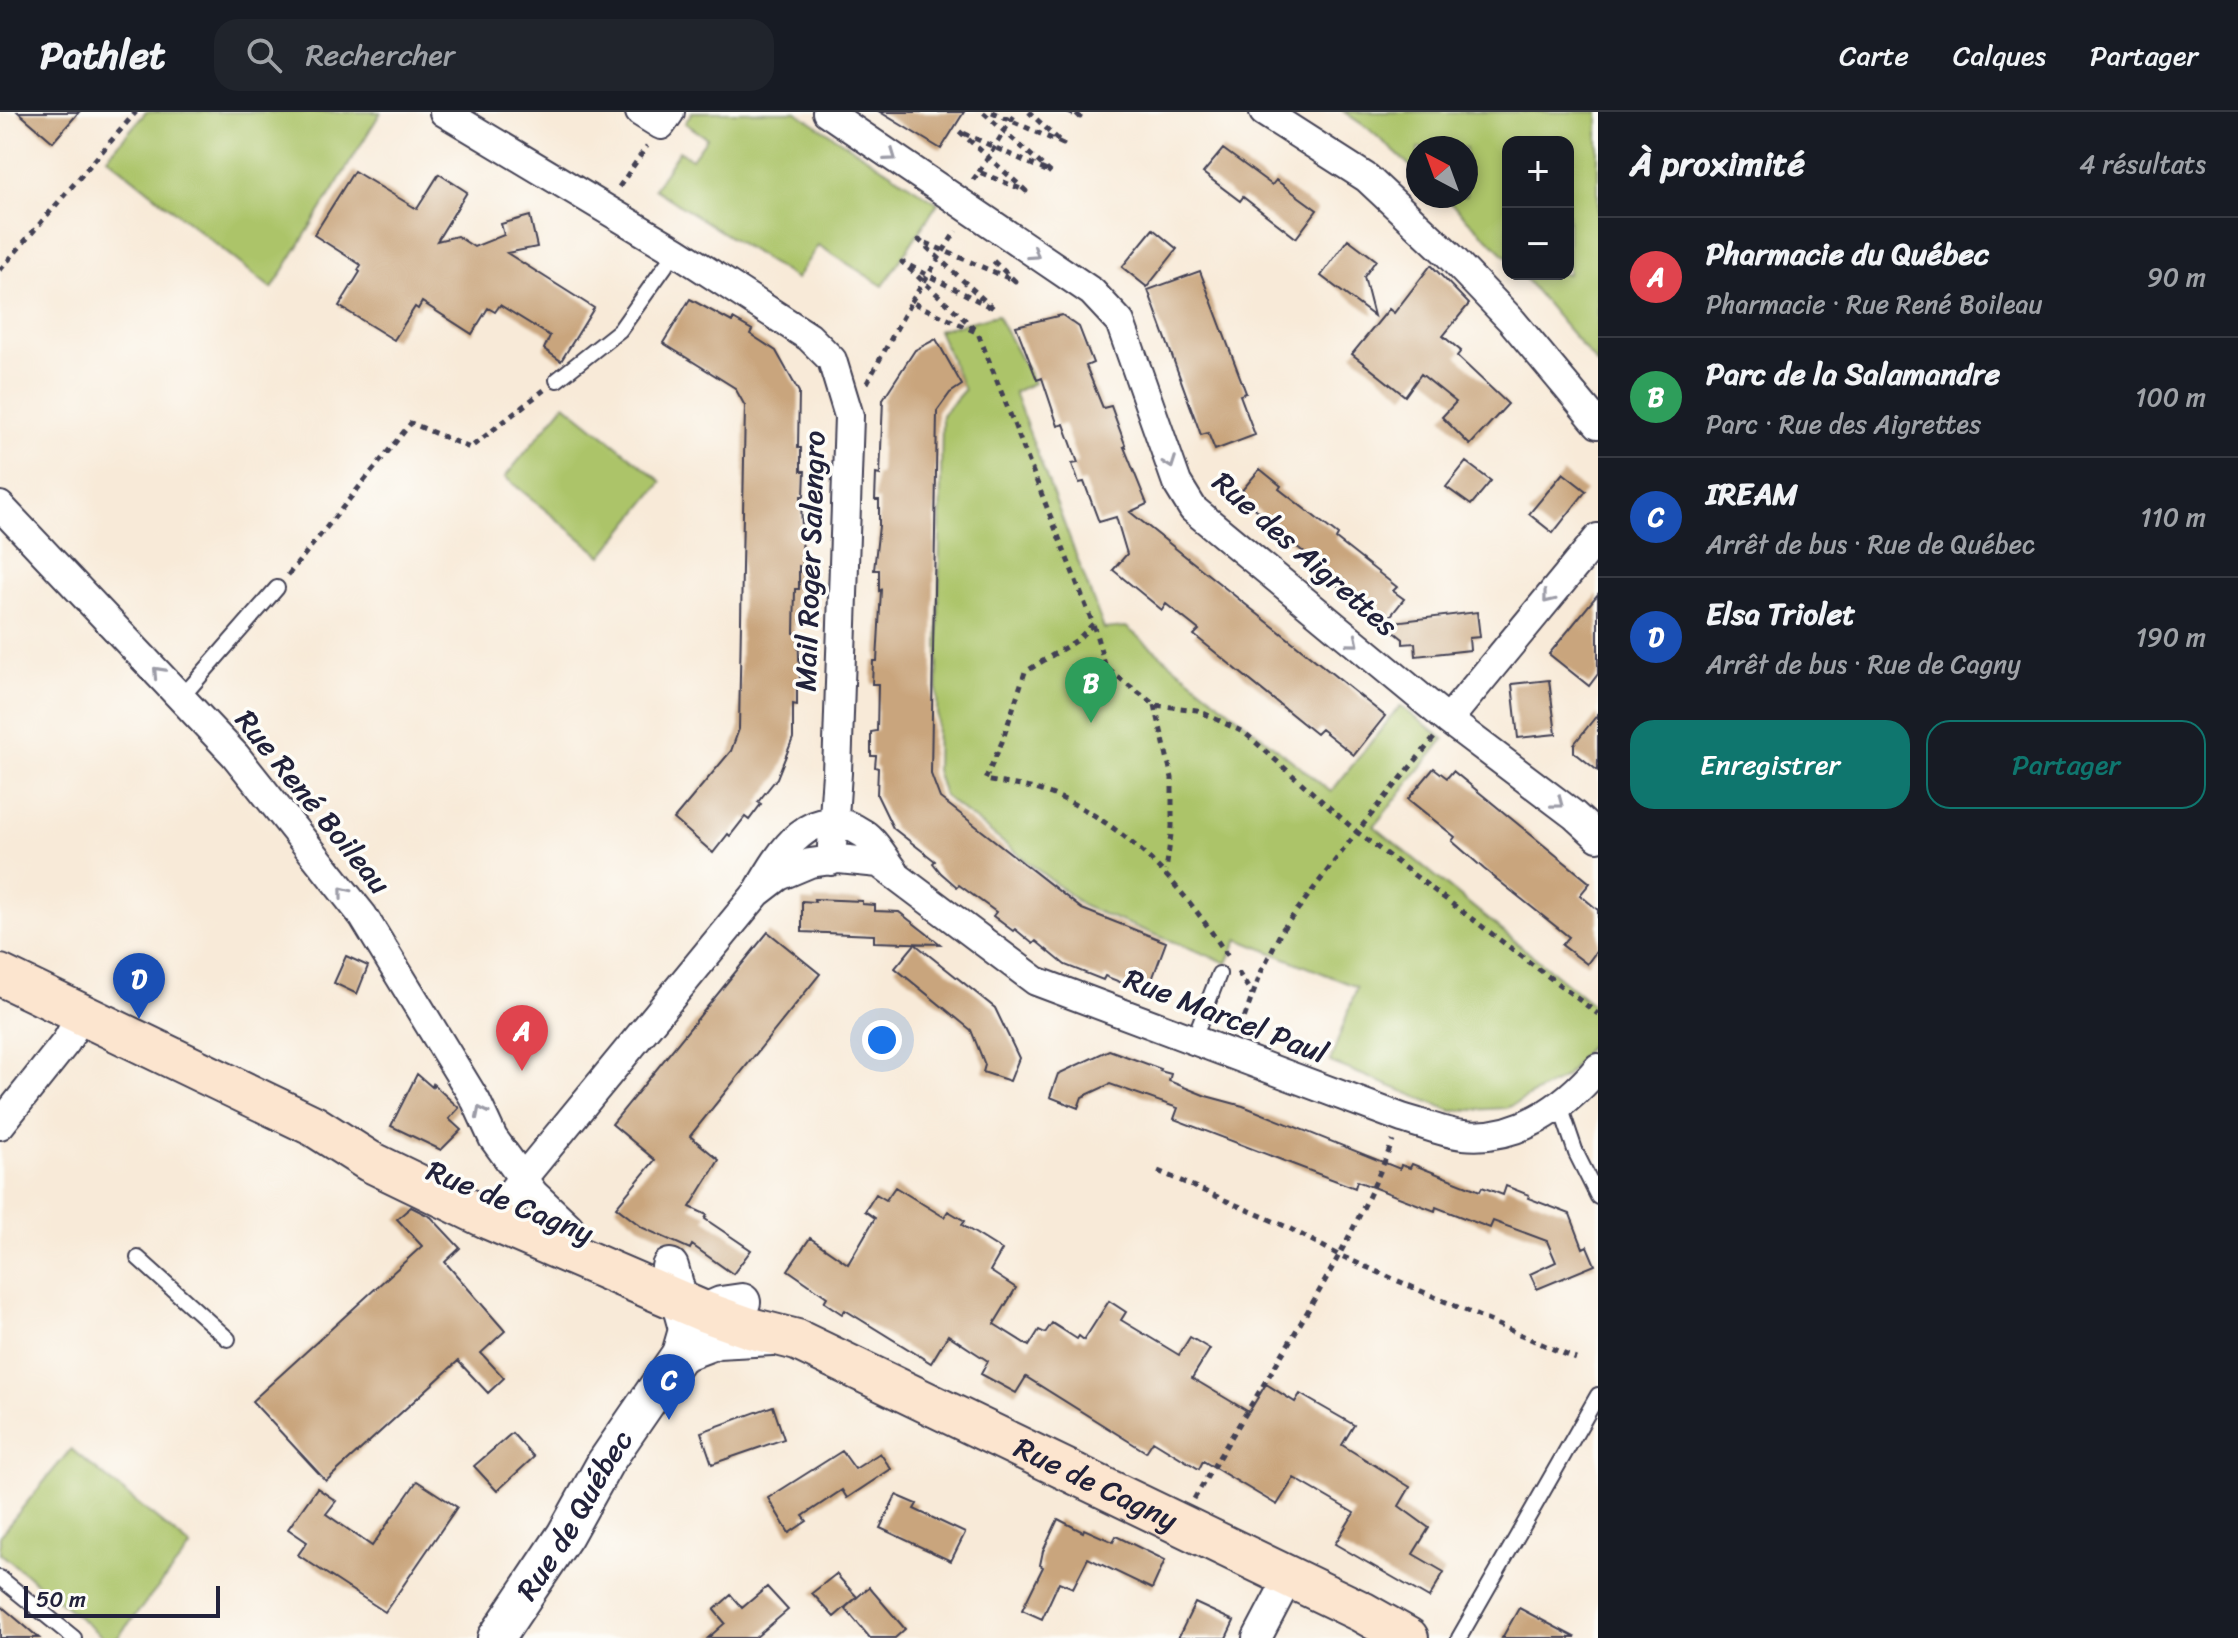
<!DOCTYPE html>
<html lang="fr">
<head>
<meta charset="utf-8">
<style>
  body { margin:0; font-family:Sriracha,sans-serif; background:#20242c; color:#f1f3f6 }
  .controls { position:absolute; right:24px; top:24px; display:grid; overflow:hidden; border-radius:16px; box-shadow:0 4px 12px #0003 }
  .controls button { width:72px; height:72px; display:grid; place-items:center; padding:0; border:0; border-bottom:2px solid #363941; background:#171b24; color:#f1f3f6; font:40px sans-serif }
  .compass { position:absolute; left:1406px; top:24px; width:72px; height:72px; border-radius:50%; background:#171b24; box-shadow:0 4px 12px #0003; rotate:319deg }
  .scale { position:absolute; left:24px; bottom:20px; width:196px; box-sizing:border-box; padding-left:8px; border:4px solid #22223b; border-top:0; font-size:22px; line-height:28px; white-space:nowrap; color:#22223b; -webkit-text-stroke:6px #fdfcf7; paint-order:stroke }
  .you { position:absolute; left:882px; top:928px; width:28px; height:28px; margin:-20px; border:6px solid #fff; border-radius:50%; background:#1a73e8; box-shadow:0 0 0 12px #1a73e833 }
  .badge { display:grid; place-items:center; width:52px; height:52px; border-radius:50%; background:#0f766e; color:#fff; font-size:26px; font-weight:700 }
  .pin { position:absolute; translate:-50% -66px; filter:drop-shadow(0 2px 4px #0008) }
  .pin::after { content:''; position:absolute; top:42px; width:28px; height:24px; background:inherit; clip-path:polygon(0 0,100% 0,50% 100%) }
  .list { margin:0; padding:0; list-style:none }
  h2 { display:flex; justify-content:space-between; align-items:center; height:104px; margin:0; padding:0 32px; font-size:34px }
  h2 small { font-size:26px; font-weight:400; color:#9ea1a6 }
  .list li { display:grid; grid-template-columns:52px 1fr auto; gap:24px; align-items:center; box-sizing:border-box; height:120px; padding:0 32px; border-top:2px solid #363941 }
  .list b { display:block; font-size:30px; white-space:nowrap }
  .list p { margin:0; font-size:26px; white-space:nowrap; color:#9ea1a6 }
  .list em { font-size:26px; font-style:normal; color:#9ea1a6 }
  .actions { display:flex; gap:16px; padding:24px 32px }
  .actions a { flex:1; padding:18px 0; border:2px solid #0f766e; border-radius:24px; text-align:center; font-size:28px; color:#0f766e }
  .actions .main { background:#0f766e; color:#fff }
  .icon { flex:none; width:44px; height:44px; fill:none; stroke:currentColor; stroke-width:2; stroke-linecap:round; stroke-linejoin:round }
  .map { position:relative; flex:none; width:1598px; height:1526px; overflow:hidden }
  header { display:flex; align-items:center; gap:48px; box-sizing:border-box; height:112px; padding:0 40px; background:#171b24; border-bottom:2px solid #363941 }
  header strong { font-size:38px }
  nav { display:flex; gap:44px; margin-inline-start:auto; font-size:28px }
  .search { width:560px; height:72px; background:#20242c; display:flex; align-items:center; gap:20px; box-sizing:border-box; padding:0 28px; border-radius:24px; color:#9ea1a6; font-size:30px }
  main { display:flex }
  aside { flex:1; background:#171b24 }
  .map>svg:first-child { display:block }
  .green { fill:#acc469; stroke:#677352; stroke-width:2 }
  .building { fill:#c9a57d }
  .lines { fill:none; stroke-linecap:round; stroke-linejoin:round }
  .service-casing { stroke:#424053; stroke-width:18 }
  .minor-casing { stroke:#424053; stroke-width:32 }
  .tertiary-casing { stroke:#424053; stroke-width:40 }
  .secondary-casing { stroke:#424053; stroke-width:44 }
  .path { stroke:#424053; stroke-width:5; stroke-dasharray:6 6; stroke-linecap:butt }
  .service { stroke:#fff; stroke-width:14 }
  .minor { stroke:#fff; stroke-width:28 }
  .tertiary { stroke:#fff; stroke-width:36 }
  .secondary { stroke:#fce5cf; stroke-width:40 }
  .oneway { stroke:#9c9ca7 }
  .labels { text-anchor:middle; dominant-baseline:central; stroke-width:7; stroke-linejoin:round; paint-order:stroke }
  .street-label { font-size:30px; fill:#22223b; stroke:#fdfcf7 }
</style>
</head>
<body>
<header>
<strong>Pathlet</strong>
<div class="search"><svg class="icon" aria-label="search" viewBox="0 0 24 24"><circle cx="10" cy="10" r="6"/><path d="M15 15l6 6"/></svg>Rechercher</div>
<nav><a>Carte</a><a>Calques</a><a>Partager</a></nav>
</header>
<main>
<div class="map">
<svg width="1598" height="1526" viewBox="0 0 1598 1526">
  <rect width="100%" height="100%" fill="#fdfcf7"/>
  <filter id="ink" filterUnits="userSpaceOnUse"><feTurbulence type="fractalNoise" baseFrequency=".0125" numOctaves="2"/><feDisplacementMap in="SourceGraphic" scale="16" xChannelSelector="R" yChannelSelector="G"/><feConvolveMatrix kernelMatrix="1 2 1 2 8 2 1 2 1" color-interpolation-filters="sRGB"/></filter>
  <filter id="wash" filterUnits="userSpaceOnUse"><feTurbulence type="fractalNoise" baseFrequency=".006" numOctaves="4" result="noise"/><feDisplacementMap in="SourceGraphic" scale="32" xChannelSelector="R" yChannelSelector="G"/><feGaussianBlur stdDeviation="1.8" result="paint"/><feColorMatrix in="noise" values="0 0 0 0 0 0 0 0 0 0 0 0 0 0 0 0 0 1.4 0 .05"/><feComposite in="paint" operator="in"/></filter>
  <g filter="url(#wash)">
    <rect width="100%" height="100%" fill="#f8ead8"/>
    <path class="green" d="M146,0H381L272,177L107,45Z
      M692,0H796L938,91L883,174L818,133L796,167L654,77L679,39L692,47L707,26L685,11Z
      M1344,0H1598V253L1521,162H1568V30H1508V146L1443,84H1466V36H1418V61L1369,17Z
      M997,203L1034,271L1014,280L1104,517L1126,515L1331,680L1400,594L1444,627L1374,714L1598,897V922L1566,965L1507,996L1452,999L1330,950L1357,875L1238,827L1227,851L1085,795L944,684L936,658L942,303L964,278L938,218Z
      M565,292L662,370L602,444L505,365Z
      M71,1337L191,1435L117,1526H104L0,1441V1423Z"/>
    <g id="blocks">
      <path class="building" d="M18,0H79L53,30Z
        M880,0H964L941,37Z
        M1223,37L1272,73L1276,68L1317,98L1296,126L1243,85L1240,89L1203,61Z
        M354,59L417,97L439,62L467,80L437,129L457,124L474,135L504,123L501,112L530,104L537,135L507,141L594,196L561,249L544,237L550,224L500,193L495,200L488,196L472,222L422,190L418,197L415,195L394,228L339,194L360,160L358,158L361,153L314,123Z
        M1153,117L1177,137L1147,175L1122,155Z
        M1348,127L1376,148L1364,165L1374,204L1321,164Z
        M1431,153L1469,192L1443,224L1461,239L1457,244L1508,292L1470,333L1442,305L1456,290L1421,262L1405,284L1352,242L1389,197L1394,201Z
        M1200,159L1246,281L1240,283L1255,323L1215,338L1208,321L1201,323L1148,178Z
        M690,187L732,210L733,207L752,218L750,222L776,239L799,280L798,336H801V359H805L804,384H801L803,455L799,454V477H795L794,521L798,522L800,570L797,569V593L793,592V626L777,666L758,690L761,692L749,708L745,705L730,724L728,722L713,741L674,707L731,639L739,617L745,294L735,276L663,231Z
        M1062,203L1079,215L1093,251L1086,254L1103,296L1111,294L1126,335H1124L1147,392L1130,400L1385,604L1354,643L1321,617L1316,622L1194,523L1199,518L1166,492L1162,498L1113,458L1127,442L1116,405L1099,410L1084,370L1079,371L1072,352L1078,351L1064,312L1058,314L1042,266L1037,268L1016,214Z
        M936,227L962,273L950,281L937,299L931,662L940,686L1082,797L1166,830L1147,881L1105,864L1103,868L1065,853L1036,829L1033,832L1015,817L1013,819L993,804L996,800L959,773L957,775L941,761L933,751L935,749L893,716L877,683L878,656L875,655L876,644H871V620L877,619L878,572H872L873,549H877L881,478L879,479V458H874L879,414V388H875L876,362L880,363L883,287L915,238Z
        M1466,350L1491,369L1471,393L1446,375Z
        M1260,357L1281,374L1279,377L1338,423L1336,427L1397,475L1393,479L1404,487L1385,511L1477,500L1480,525L1469,526L1470,538L1416,544L1415,531L1403,532V527L1333,470L1336,466L1276,418L1279,415L1238,383Z
        M1563,361L1586,379L1553,421L1529,402Z
        M1598,482V562L1589,574L1549,542Z
        M1549,568L1556,622L1518,626L1512,572Z
        M1598,602V659L1574,640V632Z
        M1434,656L1447,666L1453,659L1590,771L1580,783L1598,798V837L1587,852L1562,833L1569,825L1484,757L1452,729L1455,725L1408,687Z
        M814,787L862,789V792L875,793V799L899,800L940,832L874,830V823L802,820V789L815,790Z
        M768,820L820,862L690,1024L719,1048L690,1095L707,1103L705,1107L751,1138L733,1162L692,1133L690,1137L643,1116L616,1095L655,1048L612,1012Z
        M915,832L995,896L1019,946L1010,969L983,960L985,953L971,918L895,856Z
        M346,844L368,854L357,882L334,871Z
        M1109,938L1161,957L1160,959L1171,962L1169,969L1206,984L1243,994L1400,1057L1401,1053L1410,1056L1412,1052L1480,1079L1482,1075L1503,1083L1506,1074L1529,1083L1528,1086L1570,1102L1583,1136L1587,1134L1595,1153L1537,1177L1530,1162L1556,1150L1547,1129L1493,1109L1490,1116L1436,1095L1435,1099L1357,1069L1355,1076L1174,1007L1178,996L1110,972L1082,985L1078,996L1050,985L1058,962Z
        M417,962L432,975L433,972L459,996L449,1007L461,1018L441,1038L391,1014Z
        M895,1075L944,1105L948,1099L965,1109L962,1113L1002,1138L990,1159L1016,1176L994,1212L1029,1234L1039,1218L1045,1221L1052,1211L1077,1227L1079,1224L1084,1228L1109,1189L1126,1200L1121,1208L1179,1243L1190,1225L1210,1237L1192,1266L1249,1300L1266,1272L1295,1290L1300,1282L1354,1313L1342,1333L1410,1375L1399,1394L1429,1416L1413,1442L1444,1460L1429,1486L1335,1432L1354,1401L1294,1366L1277,1393L1203,1349L1199,1357L1153,1329L1146,1340L1026,1265L1016,1281L981,1262L988,1249L948,1223L931,1251L845,1198L842,1202L824,1190L827,1185L788,1158L810,1126L848,1152L875,1106L865,1099L876,1082L886,1088Z
        M411,1095L431,1105L460,1136L445,1150L505,1219L481,1241L504,1266L488,1281L458,1249L326,1369L252,1289L422,1134L397,1107Z
        M773,1294L784,1327L712,1352L701,1320Z
        M512,1321L534,1345L497,1379L474,1354Z
        M842,1339L855,1357L880,1341L891,1357L847,1386L842,1378L803,1404L807,1409L789,1421L768,1386Z
        M417,1369L457,1395L385,1500L298,1443L307,1430L288,1417L317,1376L336,1389L326,1402L372,1434Z
        M896,1383L917,1392L914,1397L965,1421L951,1449L880,1416Z
        M1058,1407L1083,1420L1084,1417L1113,1430L1116,1424L1165,1448L1152,1477L1088,1446L1073,1476L1059,1470L1042,1507L1022,1498L1043,1455L1040,1453L1043,1439Z
        M836,1462L857,1485L834,1505L812,1481Z
        M767,1475L788,1498L755,1526H708L725,1511L714,1498L731,1483L742,1496Z
        M869,1475L905,1517L895,1526H870L845,1496Z
        M1195,1491L1234,1509L1226,1526H1178Z
        M0,1493L39,1526H0Z
        M1519,1496L1576,1526H1502Z"/>
    </g>
  </g>
  <g filter="url(#ink)">
    <use href="#blocks" fill-opacity="0" stroke="#424053" stroke-width="2"/>
    <g class="lines">
      <g class="service-casing">
        <path id="service" d="M557,268L620,218L676,139
          M181,586L277,476
          M1193,929L1219,862
          M1560,994L1576,1041L1598,1085
          M138,1146L228,1227
          M0,1466L74,1526
          M1459,1526L1598,1283"/>
      </g>
      <g class="minor-casing">
        <path id="minor" d="M444,0L676,139L809,225L832,248L849,304L837,661L831,749
          M640,0L661,13L670,0
          M827,0L1092,180L1120,210L1177,371L1193,397L1448,608L1574,703L1598,725
          M1264,0L1367,66L1448,142L1512,209L1598,312
          M0,394L235,643L363,804L476,989L493,1026L534,1082L569,1115
          M1448,608L1598,426
          M757,781L779,764L810,751L839,747L879,751L1036,869L1402,1006C1421,1011 1443,1021 1463,1023C1517,1029 1565,995 1598,956
          M0,1013L66,930L81,903
          M491,1108L504,1089L757,781C780,741 811,686 864,722C876,730 886,749 895,760
          M1257,1526L1289,1465"/>
      </g>
      <g class="tertiary-casing">
        <g id="tertiary">
          <path d="M670,1155L686,1213"/>
          <path d="M680,1242L717,1228L772,1225"/>
          <path id="s1" d="M496,1526L565,1423L605,1351L680,1242L687,1218L705,1200L721,1193L742,1190"/>
        </g>
      </g>
      <g class="secondary-casing">
        <g id="secondary">
          <path id="s2" d="M0,863L314,1014L369,1049L491,1108L705,1200L750,1216L797,1228L1362,1500L1408,1526"/>
        </g>
      </g>
      <path class="path" d="M992,0L1063,32L1029,0
        M1068,0L1080,5L1075,0
        M979,60L1016,0
        M973,68L979,60L1026,79L959,19L1051,61L983,0
        M619,75L647,34
        M0,158L136,0
        M911,190L956,119
        M975,217L902,150L994,197L919,128L1015,169L990,146
        M867,271L911,190L978,221L1093,512L1106,556L1155,593L1197,598L1245,621L1357,720L1282,818L1262,858L1239,920
        M288,463L411,311L470,336L544,278
        M1093,512L1077,528L1025,560L1002,630L985,668C1006,672 1030,674 1051,682C1127,711 1186,778 1228,845
        M1155,593L1172,666V715L1166,759
        M1434,626L1357,720L1598,902
        M1238,860L1252,882
        M1158,1059L1287,1115L1339,1143L1576,1247
        M1194,1387C1263,1270 1342,1156 1393,1029"/>
      <use href="#service" class="service"/>
      <use href="#minor" class="minor"/>
      <use href="#tertiary" class="tertiary"/>
      <use href="#secondary" class="secondary"/>
    </g>
    <defs><path id="oneway-chevron" d="M-2-3.5L2.5 0L-2 3.5" fill="none" stroke-width="1.6" stroke-linecap="round" stroke-linejoin="round" transform="scale(2)"/></defs>
    <g class="oneway">
      <use href="#oneway-chevron" transform="translate(891 44) rotate(35)"/>
      <use href="#oneway-chevron" transform="translate(1034 142) rotate(34)"/>
      <use href="#oneway-chevron" transform="translate(1170 351) rotate(70)"/>
      <use href="#oneway-chevron" transform="translate(1548 486) rotate(129)"/>
      <use href="#oneway-chevron" transform="translate(1354 530) rotate(40)"/>
      <use href="#oneway-chevron" transform="translate(158 560) rotate(-133)"/>
      <use href="#oneway-chevron" transform="translate(1558 691) rotate(37)"/>
      <use href="#oneway-chevron" transform="translate(344 780) rotate(-129)"/>
      <use href="#oneway-chevron" transform="translate(481 1000) rotate(-116)"/>
    </g>
  </g>
  <g class="labels">
    <g class="street-label">
      <text transform="translate(1305 442) rotate(41)">Rue des Aigrettes</text>
      <text transform="translate(810 449) rotate(-88)">Mail Roger Salengro</text>
      <text transform="translate(313 690) rotate(51)">Rue René Boileau</text>
      <text transform="translate(1226 904) rotate(21)">Rue Marcel Paul</text>
      <text transform="translate(510 1090) rotate(22)">Rue de Cagny</text>
      <text stroke="none"><textPath href="#s2" startOffset="1210">Rue de Cagny</textPath></text>
      <text stroke="none"><textPath href="#s1" startOffset="146">Rue de Québec</textPath></text>
    </g>
  </g>
</svg>
<div class="controls">
<button>+</button>
<button>−</button>
</div>
<svg class="compass" viewBox="-18 -18 36 36"><path d="M0-13l5 13h-10z" fill="#e53935"/><path d="M0 13l5-13h-10z" fill="#9ea1a6"/></svg>
<div class="scale">50 m</div>
<div class="you"></div>
<div class="pin badge" style="left:522px;top:959px;background:#e0444e">A</div>
<div class="pin badge" style="left:1091px;top:611px;background:#2e9e5b">B</div>
<div class="pin badge" style="left:669px;top:1308px;background:#1a4fb4">C</div>
<div class="pin badge" style="left:139px;top:907px;background:#1a4fb4">D</div>
</div>
<aside>
<h2>À proximité<small>4 résultats</small></h2>
<ul class="list">
<li><span class="badge" style="background:#e0444e">A</span><div><b>Pharmacie du Québec</b><p>Pharmacie · Rue René Boileau</p></div><em>90 m</em></li>
<li><span class="badge" style="background:#2e9e5b">B</span><div><b>Parc de la Salamandre</b><p>Parc · Rue des Aigrettes</p></div><em>100 m</em></li>
<li><span class="badge" style="background:#1a4fb4">C</span><div><b>IREAM</b><p>Arrêt de bus · Rue de Québec</p></div><em>110 m</em></li>
<li><span class="badge" style="background:#1a4fb4">D</span><div><b>Elsa Triolet</b><p>Arrêt de bus · Rue de Cagny</p></div><em>190 m</em></li>
</ul>
<div class="actions"><a class="main">Enregistrer</a><a>Partager</a></div>
</aside>
</main>
</body>
</html>
